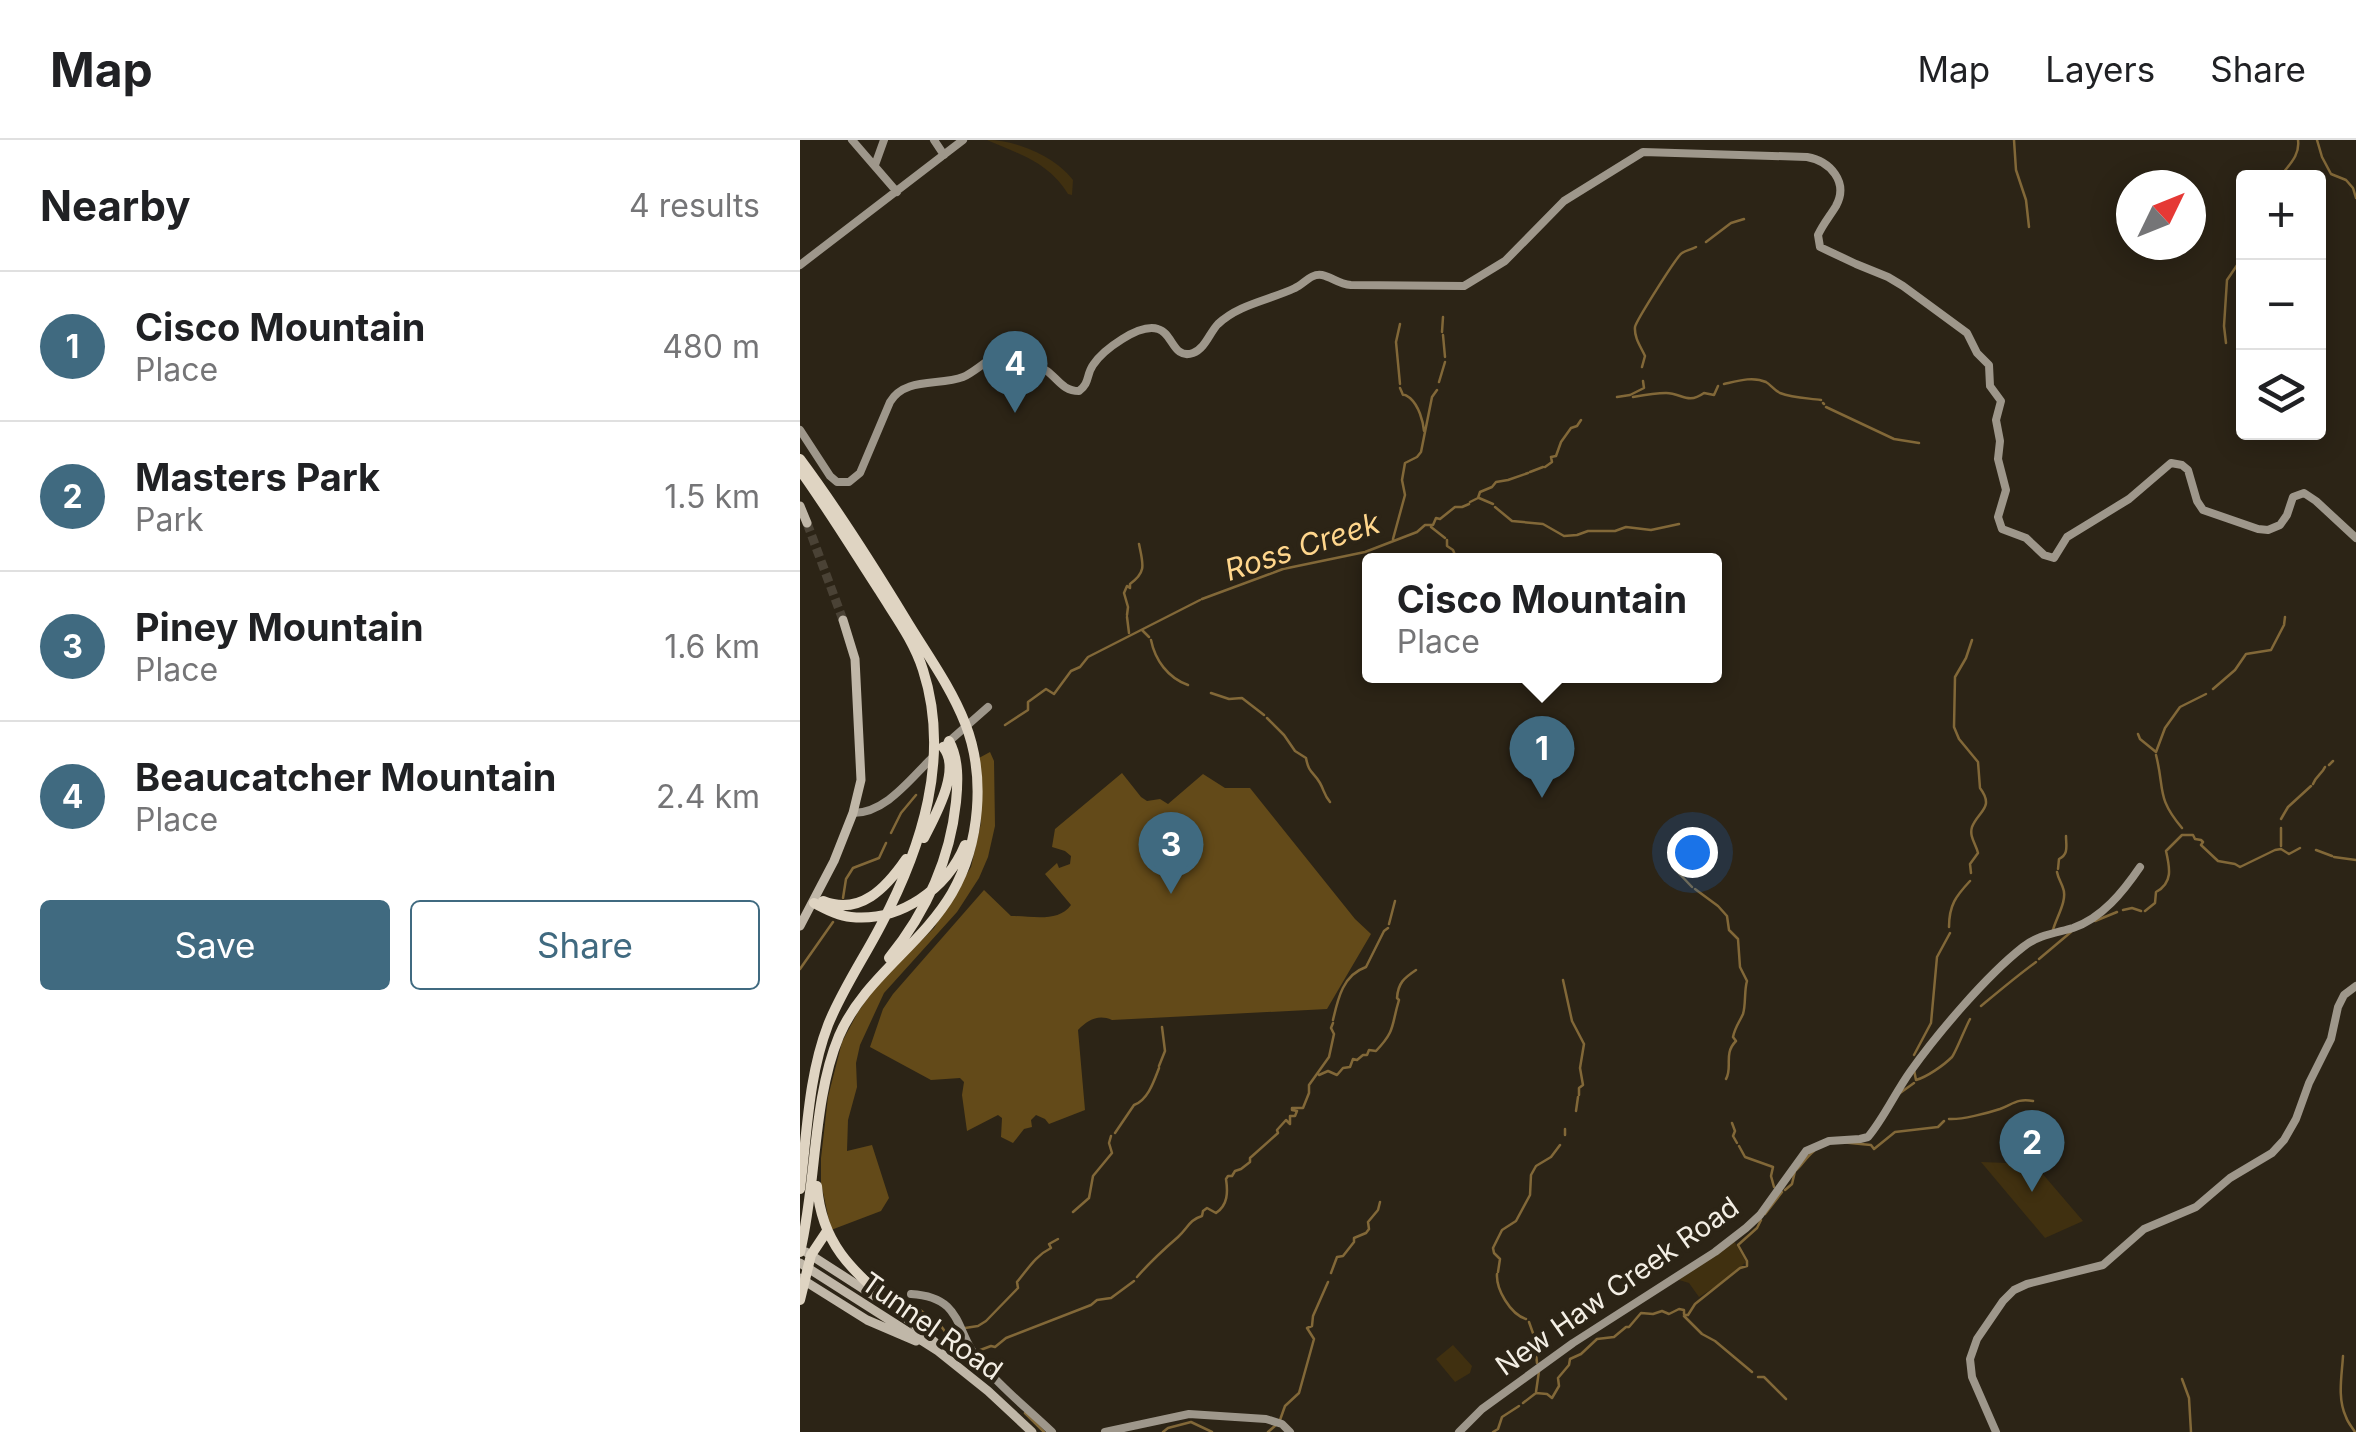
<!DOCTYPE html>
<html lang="en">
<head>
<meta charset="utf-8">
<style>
  body { margin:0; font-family:Inter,sans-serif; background:#f2f2f2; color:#202124 }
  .controls { position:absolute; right:30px; top:30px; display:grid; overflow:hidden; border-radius:10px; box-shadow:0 5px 25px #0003 }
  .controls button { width:90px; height:90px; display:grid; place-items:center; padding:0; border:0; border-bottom:2px solid #e0e0e0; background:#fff; color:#202124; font:50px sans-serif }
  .compass { position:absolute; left:1316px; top:30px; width:90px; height:90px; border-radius:50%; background:#fff; box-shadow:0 5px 25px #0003; rotate:47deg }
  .you { position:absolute; left:892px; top:712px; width:35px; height:35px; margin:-25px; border:8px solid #fff; border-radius:50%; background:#1a73e8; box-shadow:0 0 0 15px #1a73e833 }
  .badge { display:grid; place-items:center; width:65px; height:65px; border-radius:50%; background:#406a80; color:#fff; font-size:32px; font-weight:700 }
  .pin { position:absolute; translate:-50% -82px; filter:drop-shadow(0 2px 5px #0008) }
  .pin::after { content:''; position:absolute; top:52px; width:35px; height:30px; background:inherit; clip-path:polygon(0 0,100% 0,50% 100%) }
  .popup { position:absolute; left:562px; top:413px; width:360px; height:130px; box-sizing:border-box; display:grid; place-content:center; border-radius:10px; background:#fff; filter:drop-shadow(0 2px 8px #0005); font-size:32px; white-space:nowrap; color:#757577 }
  .popup b { font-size:38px; color:#202124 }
  .popup::after { content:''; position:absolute; left:50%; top:100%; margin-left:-20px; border:20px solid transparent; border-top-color:#fff }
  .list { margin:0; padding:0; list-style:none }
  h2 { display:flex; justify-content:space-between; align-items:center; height:130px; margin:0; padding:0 40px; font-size:42px }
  h2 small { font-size:32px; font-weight:400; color:#757577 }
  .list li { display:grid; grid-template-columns:65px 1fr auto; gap:30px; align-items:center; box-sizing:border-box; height:150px; padding:0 40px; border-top:2px solid #e0e0e0 }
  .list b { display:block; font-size:38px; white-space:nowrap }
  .list p { margin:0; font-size:32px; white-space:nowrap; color:#757577 }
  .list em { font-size:32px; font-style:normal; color:#757577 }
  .actions { display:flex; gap:20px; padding:30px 40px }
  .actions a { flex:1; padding:22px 0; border:2px solid #406a80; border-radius:10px; text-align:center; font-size:35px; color:#406a80 }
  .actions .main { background:#406a80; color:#fff }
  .icon { flex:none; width:55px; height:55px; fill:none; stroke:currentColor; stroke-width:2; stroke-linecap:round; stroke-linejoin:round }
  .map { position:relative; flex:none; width:1556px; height:1292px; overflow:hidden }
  header { display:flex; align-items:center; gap:60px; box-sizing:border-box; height:140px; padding:0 50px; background:#fff; border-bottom:2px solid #e0e0e0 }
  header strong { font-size:48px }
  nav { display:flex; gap:55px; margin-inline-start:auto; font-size:35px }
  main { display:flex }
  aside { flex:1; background:#fff }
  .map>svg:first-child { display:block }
  .green { fill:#403010 }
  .forest { fill:#634a19 }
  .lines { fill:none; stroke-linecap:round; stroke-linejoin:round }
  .stream { stroke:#826838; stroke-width:2.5 }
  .primary-tunnel { stroke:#4a4235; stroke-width:9; stroke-dasharray:9 4.5; stroke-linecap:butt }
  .secondary { stroke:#9e978b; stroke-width:8 }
  .primary { stroke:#c0b7a8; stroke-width:9 }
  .highway { stroke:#dfd4c2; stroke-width:10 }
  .labels { text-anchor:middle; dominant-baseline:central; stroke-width:8; stroke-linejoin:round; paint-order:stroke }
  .street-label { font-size:28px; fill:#f3eee4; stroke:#2c2416 }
  .water-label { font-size:30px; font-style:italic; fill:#ffd68c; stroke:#2c2416 }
</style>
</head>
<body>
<header>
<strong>Map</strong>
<nav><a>Map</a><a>Layers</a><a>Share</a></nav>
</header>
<main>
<aside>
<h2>Nearby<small>4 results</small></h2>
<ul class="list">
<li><span class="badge">1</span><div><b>Cisco Mountain</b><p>Place</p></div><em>480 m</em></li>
<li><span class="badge">2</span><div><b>Masters Park</b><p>Park</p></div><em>1.5 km</em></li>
<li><span class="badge">3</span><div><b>Piney Mountain</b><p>Place</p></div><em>1.6 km</em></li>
<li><span class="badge">4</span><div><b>Beaucatcher Mountain</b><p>Place</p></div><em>2.4 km</em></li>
</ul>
<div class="actions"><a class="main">Save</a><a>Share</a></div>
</aside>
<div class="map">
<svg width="1556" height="1292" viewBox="0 0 1556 1292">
  <rect width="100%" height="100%" fill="#2c2416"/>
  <path class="green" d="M187,0C216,0 255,16 273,40L272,55L268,54C248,22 221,15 187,0Z
    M1223,1011L1283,1081L1245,1098L1181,1022L1207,1023Z
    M933,1099L946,1122L926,1140L899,1157L889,1143L876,1139Z
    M653,1205L672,1226L670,1233L655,1242L636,1219Z"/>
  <path class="forest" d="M190,612L194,621L195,686L188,717L179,738L157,772L84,853L60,905L56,923L57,947L48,980L47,1011L72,1005L89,1058L81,1071L31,1090L21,1043V1018L28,957L42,902L58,872L79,842L134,788L171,727L181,683L179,618Z
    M322,633L341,657L347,661L360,659L368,664L403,634L425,648H450L555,779L571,794L527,869L312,880C298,874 288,880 278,890L285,970L249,984L245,979L236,975L231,980L232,987L224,989L213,1003L201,997L202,978L198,975L167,991L162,955L164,942L160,938L131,940L70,907L83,869L93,854L184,750L211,776C232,776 258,783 271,765L245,734L257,723L259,728L270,724L271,716L265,711L252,707L255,689Z"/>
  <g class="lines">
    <path class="stream" d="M1214,0L1216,30L1226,60L1229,87
      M1517,0L1522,17L1531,34L1546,40L1553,48L1556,58
      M1483,33C1491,23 1500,14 1498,0
      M1480,38V36
      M906,102L931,83L944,79
      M600,184L596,202L600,244
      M642,192L643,177
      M643,195L645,217
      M1426,203L1424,186L1427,140L1444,115
      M842,227L845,216C841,207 834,198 835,187C836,181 877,116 882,113C886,110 891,110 896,107
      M639,242L645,222
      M924,244C937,241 953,236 966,242C971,245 974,250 980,253C993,258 1007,258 1021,260
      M600,248C606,261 599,250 610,258C619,266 623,281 624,291
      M817,257L830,255L844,248L843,241
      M833,257C844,255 855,253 866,253C882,253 887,265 904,253L914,255L918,246
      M1023,263L1024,264
      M1026,267L1094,299L1119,303
      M745,327L752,322L751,317L756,316L761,302L771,288L777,286L781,280
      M730,332L743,327
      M679,358L693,364
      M670,362L678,358L680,352L692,347L696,342L708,340L728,333
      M695,367L712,381L743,384L764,396L777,395L788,391H815L826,387L851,390L879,384
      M631,387L645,398
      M593,399L605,355L602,340L605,323L617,317L621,312L632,257L637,250
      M647,400V406L653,410L657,420
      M402,459L483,429L565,412L617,392L625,385H633L636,378L640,379L655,367H662L669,364
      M327,475L328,467L324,453L327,446L330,448V444C347,432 343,424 339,404
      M327,477L329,493
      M342,490L349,497
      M351,500C355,520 368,538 388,545
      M1413,549L1435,530L1446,514L1471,510L1484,485L1485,477
      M411,553L429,559L442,558L464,575
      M467,578L484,595L495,611L506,618C509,634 513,631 520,643C524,650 524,655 530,662
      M205,585L228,570V562L246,549L254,554L271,531L280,527L288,517L400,460
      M1338,594L1340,599L1356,612L1365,588L1380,567L1406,554
      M1356,615C1365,650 1356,657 1382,688
      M1529,625L1533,621
      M1513,644C1516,636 1522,634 1525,627
      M1481,679L1488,667L1511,646
      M1481,688V706
      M91,693L101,673L116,655
      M1516,710L1532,716
      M1534,717L1556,720
      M873,727L892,747
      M1258,729L1259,719C1269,714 1266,706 1266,696
      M1171,733L1170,724L1178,713C1176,704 1169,697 1172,687C1178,671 1195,668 1180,648L1178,622L1159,599L1154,587L1155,537L1166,518L1172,500
      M895,749L918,766L927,776L929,790L938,799L940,827L947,841C944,851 946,865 943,874C940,881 935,887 933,897L936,901C923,914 933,927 926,939
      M43,758L46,739L53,728L79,718L86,703
      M1323,770L1332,768L1341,771
      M1345,771L1355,763L1356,752C1373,743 1370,728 1366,711L1382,695H1393L1395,699L1401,700L1403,702L1401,705L1418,721L1435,724L1440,727L1475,710L1481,709L1489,714L1500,708
      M1295,781L1317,772
      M589,784L595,761
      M1149,787C1149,765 1156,756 1170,741
      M1253,790C1256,778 1268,760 1263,748C1261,742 1258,738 1257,732
      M1239,819L1271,792
      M0,829L33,782
      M763,840L772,881L784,904L780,928L783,945L779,948V955
      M1181,866C1199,851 1218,835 1236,822
      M533,880C538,858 543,835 566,827L584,791L588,788
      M1114,915L1131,883L1137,817L1150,793
      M359,926L365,911L362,887
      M1114,930L1116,940C1127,937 1144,925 1152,917C1155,914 1166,886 1170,879
      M519,935L528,931L537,935L543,928L550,927L553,919L557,920L563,915H567L569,910L576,911C596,890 591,886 599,860L597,858C598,843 604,838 616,830
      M1100,953L1114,943
      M776,971L778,957
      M1149,979C1161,980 1188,973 1200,969C1213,964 1218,958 1233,961
      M932,983L935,991L933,996L937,1003
      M765,989V995
      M315,993L334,965C348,960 354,941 359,928
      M1040,1002L1071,1005L1074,1009L1095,992L1138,987L1144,981
      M939,1006L945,1017L973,1027L971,1036L974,1047
      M985,1050L992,1044L995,1031C1002,1026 1005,1018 1014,1011
      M273,1072L289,1058L293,1036L312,1013L309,1003L311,996
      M965,1074L982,1052
      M698,1132L700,1119L694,1113L693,1108L702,1090L716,1081L730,1055L731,1035L736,1026L751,1017L760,1005
      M531,1133L537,1117L543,1116L554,1102V1098L566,1093L569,1089L568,1082L578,1070L580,1062
      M697,1134C696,1149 710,1174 726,1179
      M337,1137C350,1122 363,1110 378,1097C388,1088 389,1080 402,1076L403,1071L407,1068L416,1073C428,1065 428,1052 426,1039L428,1036H432L435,1031L441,1029L450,1022V1018L478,993L477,990L486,980L490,984V976H495L497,971L492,970V968H503L509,953V945L529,917L534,894L531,888L533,883
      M102,1161L115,1166L141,1186L161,1214L180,1228L192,1241
      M885,1175H888L895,1164L940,1128L947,1126V1121L938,1105L957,1088L961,1080
      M884,1176L902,1194L915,1201L952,1232
      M729,1182L734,1196L737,1223
      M165,1188L178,1186L186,1181L218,1148L217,1142C228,1129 235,1116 251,1108L249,1104L258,1099
      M175,1212L191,1206L195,1207L206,1198L291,1165L297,1160L311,1158L334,1141
      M1543,1216C1542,1235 1537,1258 1546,1277C1548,1283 1552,1287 1555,1292
      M958,1237H964L986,1259
      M1382,1239L1389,1258L1391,1292
      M736,1252L739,1231
      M723,1263L736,1253L747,1254L752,1258L759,1246L758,1238L769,1225L770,1219L781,1214L797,1199L814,1197L826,1187H829L841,1173L853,1174L862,1171L869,1174L879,1169L884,1170V1174
      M225,1273L244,1292
      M480,1280L485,1266L499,1253L514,1199L507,1188L512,1186L513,1176L528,1142
      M363,1292L368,1288L391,1282L412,1292
      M468,1292L476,1285
      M693,1292L698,1289L702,1277L719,1266"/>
    <path class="primary-tunnel" d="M7,383L43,480"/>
    <path class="secondary" d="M52,0L97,52
      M134,0L144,15
      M75,25L84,0
      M0,125L163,0
      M0,290L30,336L37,342H49L60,333L90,262C105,237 139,246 163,237C176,232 197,209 211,214C214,215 244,229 247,231C258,239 263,251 279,251C290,243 286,235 293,225C303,210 339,183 358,189C373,193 373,220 393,213C405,209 410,192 418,184C439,164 470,160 495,148C504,144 511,133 522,135C532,137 538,144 551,145L664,146L705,121L764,61L843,12L1007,17C1030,21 1049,42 1036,66C1030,76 1023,84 1018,95L1020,107L1056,124L1088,137L1103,146L1167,193L1177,213L1189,225L1190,246L1201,261L1196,280L1200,301L1198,319L1206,350L1198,377L1202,389L1226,398L1244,415L1254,418L1267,397L1329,359L1371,323L1382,325L1388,330L1397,361L1403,370L1458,389L1468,390L1480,385L1487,375L1493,357L1504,353L1516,361L1556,398
      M146,604L188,567
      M53,673C86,673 110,639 133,617
      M111,1154C164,1157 155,1192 179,1221C200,1247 228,1269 252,1292
      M305,1292L389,1274L466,1279L482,1284L490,1292
      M659,1292L682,1269L773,1203L915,1112L946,1088L960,1075L1006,1011L1029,1001L1060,999L1068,997C1084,978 1095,953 1110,932C1137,894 1186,836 1223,807C1238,795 1256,793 1273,788C1302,778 1323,752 1340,727
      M1196,1292L1172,1237L1170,1219L1177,1199L1203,1161L1214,1150L1227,1144L1303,1125L1344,1089L1396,1067L1430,1038L1472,1013L1484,1000L1496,979L1509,943L1531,899L1538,867L1544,855L1556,846"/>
    <path class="primary" d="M0,366L7,383
      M0,786L34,721L53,673L61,640L55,519L43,480
      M6,1112L82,1161
      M0,1123L138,1211L188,1251L232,1292
      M0,1138L67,1180L116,1201
      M99,1172L137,1204"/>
    <path class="highway" d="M0,319C38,370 72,424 105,478C126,513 150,545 165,583C186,636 180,704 152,753C121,806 64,838 39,896C12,961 17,1043 0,1112
      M0,330C28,369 53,410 79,450C95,476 114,501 123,530C151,617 122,707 81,785C64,818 42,850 28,885C8,937 7,995 0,1049
      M124,698C135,676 162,629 143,607
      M23,761C60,776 86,748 106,719
      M14,763C26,769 38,776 51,777C100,782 147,749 165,705
      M89,818C126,772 150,720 156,662C158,642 159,619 149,601
      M17,1046C22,1109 57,1134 102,1173
      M0,1160L11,1115L27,1091"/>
  </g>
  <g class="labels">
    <g class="street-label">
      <text transform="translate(817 1146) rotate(-35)">New Haw Creek Road</text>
      <text transform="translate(132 1186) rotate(35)">Tunnel Road</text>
    </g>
    <g class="water-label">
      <text transform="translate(502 406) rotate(-18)">Ross Creek</text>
    </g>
  </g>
</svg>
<div class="controls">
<button>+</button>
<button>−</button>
<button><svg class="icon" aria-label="layers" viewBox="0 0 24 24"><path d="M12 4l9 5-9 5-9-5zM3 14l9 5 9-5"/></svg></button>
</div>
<svg class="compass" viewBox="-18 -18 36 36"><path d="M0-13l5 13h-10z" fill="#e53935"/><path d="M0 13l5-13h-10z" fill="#757577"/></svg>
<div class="you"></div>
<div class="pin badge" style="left:742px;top:658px">1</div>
<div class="popup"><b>Cisco Mountain</b>Place</div>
<div class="pin badge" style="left:1232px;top:1052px">2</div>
<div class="pin badge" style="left:371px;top:754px">3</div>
<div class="pin badge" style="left:215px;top:273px">4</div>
</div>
</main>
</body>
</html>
